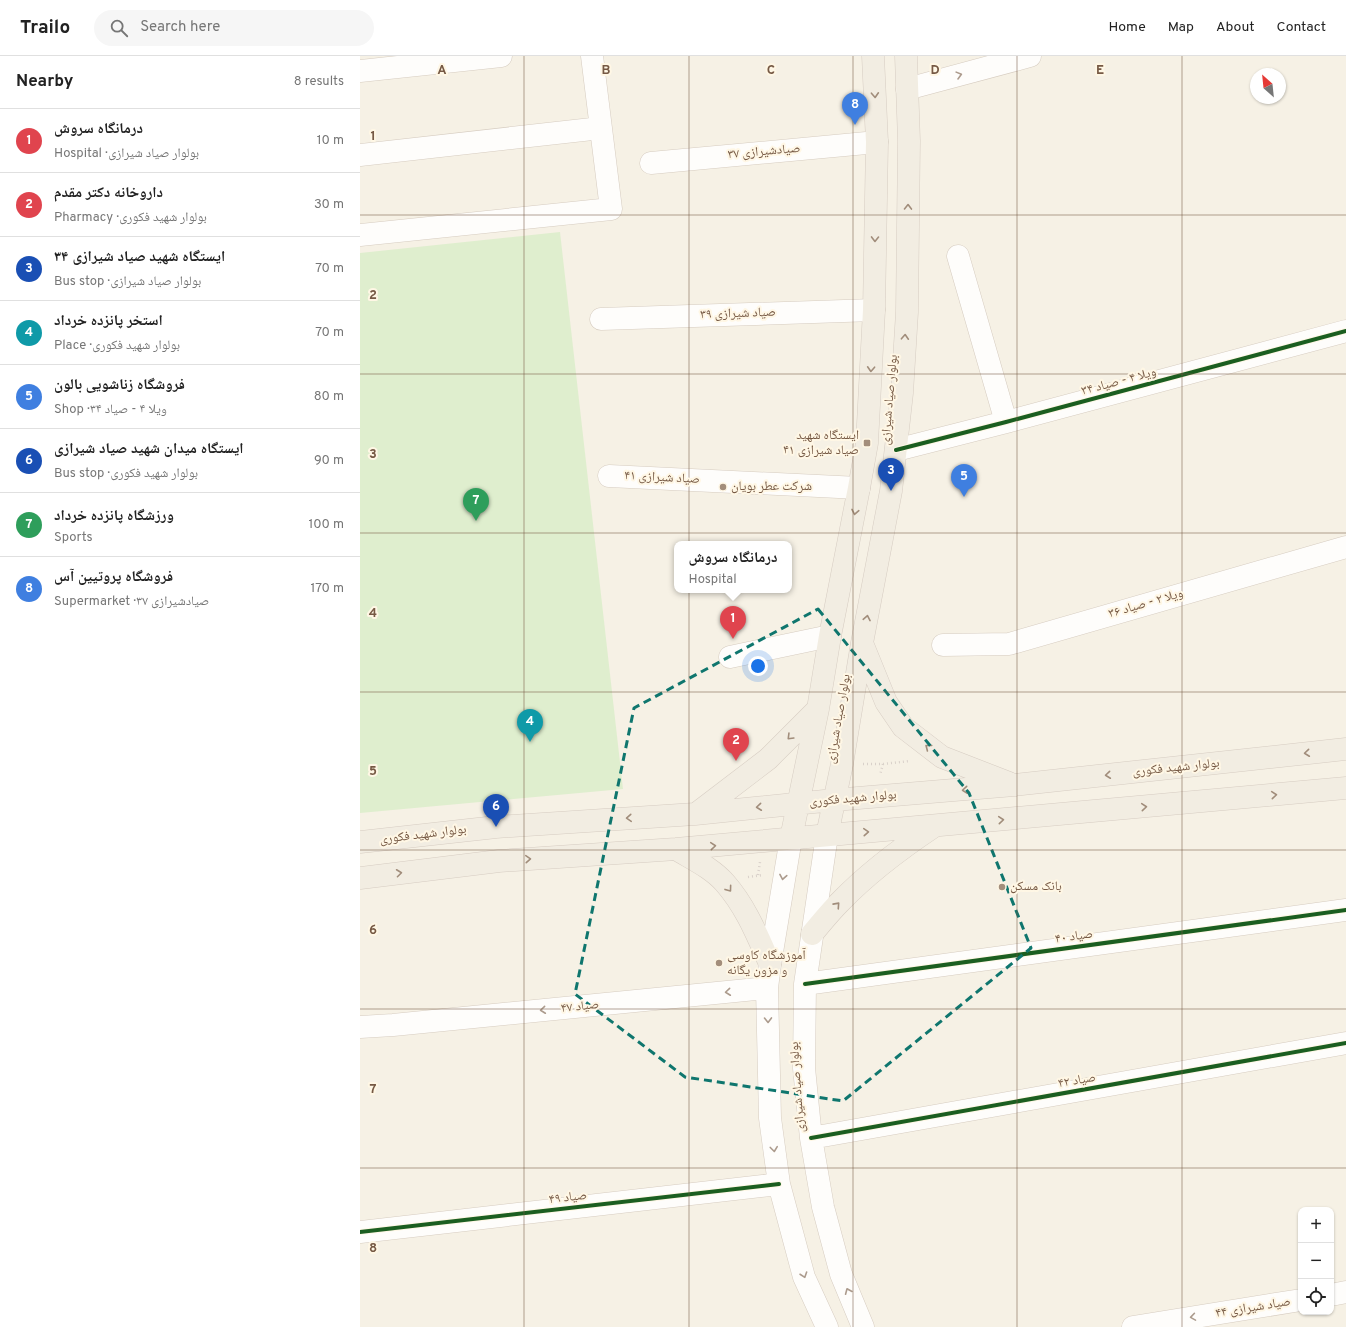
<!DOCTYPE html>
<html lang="en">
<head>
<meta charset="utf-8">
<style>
  body { margin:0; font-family:Overpass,"Noto Naskh Arabic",sans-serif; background:#f6f6f6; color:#222 }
  .controls { position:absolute; right:12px; bottom:12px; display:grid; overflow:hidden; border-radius:8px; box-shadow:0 1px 3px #0004 }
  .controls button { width:36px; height:36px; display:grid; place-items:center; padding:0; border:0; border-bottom:1px solid #e0e0e0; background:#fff; color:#222; font:20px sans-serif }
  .compass { position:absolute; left:890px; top:12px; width:36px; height:36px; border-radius:50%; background:#fff; box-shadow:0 1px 3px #0004; rotate:333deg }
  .you { position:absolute; left:398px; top:610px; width:14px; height:14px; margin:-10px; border:3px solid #fff; border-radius:50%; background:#1a73e8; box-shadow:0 0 0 6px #1a73e833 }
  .badge { display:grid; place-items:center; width:26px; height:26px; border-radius:50%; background:#d93025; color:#fff; font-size:13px; font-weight:700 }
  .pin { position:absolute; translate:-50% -33px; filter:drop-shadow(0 1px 2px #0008) }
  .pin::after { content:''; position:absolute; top:21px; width:14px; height:12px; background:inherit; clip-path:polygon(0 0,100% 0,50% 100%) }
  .popup { position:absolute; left:314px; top:485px; width:118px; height:52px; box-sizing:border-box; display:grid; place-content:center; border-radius:8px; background:#fff; filter:drop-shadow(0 1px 3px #0005); font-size:13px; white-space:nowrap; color:#767676 }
  .popup b { font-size:15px; color:#222 }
  .popup::after { content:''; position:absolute; left:50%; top:100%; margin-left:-8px; border:8px solid transparent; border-top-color:#fff }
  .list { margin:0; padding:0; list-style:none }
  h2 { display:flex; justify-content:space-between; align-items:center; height:52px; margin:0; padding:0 16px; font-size:17px }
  h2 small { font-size:13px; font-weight:400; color:#767676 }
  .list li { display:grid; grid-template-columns:26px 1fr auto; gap:12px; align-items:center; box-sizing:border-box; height:64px; padding:0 16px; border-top:1px solid #e0e0e0 }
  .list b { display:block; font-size:15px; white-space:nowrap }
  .list p { margin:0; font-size:13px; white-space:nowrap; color:#767676 }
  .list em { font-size:13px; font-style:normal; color:#767676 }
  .icon { flex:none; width:22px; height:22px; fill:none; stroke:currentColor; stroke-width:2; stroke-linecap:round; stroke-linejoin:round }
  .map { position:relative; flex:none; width:986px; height:1271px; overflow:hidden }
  header { display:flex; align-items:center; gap:24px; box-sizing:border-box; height:56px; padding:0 20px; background:#fff; border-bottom:1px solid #e0e0e0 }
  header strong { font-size:19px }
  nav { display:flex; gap:22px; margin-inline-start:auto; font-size:14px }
  .search { width:280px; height:36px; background:#f6f6f6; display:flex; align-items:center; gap:10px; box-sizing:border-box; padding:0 14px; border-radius:22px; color:#767676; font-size:15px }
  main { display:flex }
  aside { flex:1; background:#fff }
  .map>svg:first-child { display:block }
  .green { fill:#dfeece }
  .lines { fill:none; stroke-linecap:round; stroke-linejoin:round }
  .minor-casing { stroke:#d6ccc0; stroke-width:23 }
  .major-casing { stroke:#d6ccc2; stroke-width:23 }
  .path { stroke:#d9d1ca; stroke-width:2.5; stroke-dasharray:1 3; stroke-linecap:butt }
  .minor { stroke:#fefdfb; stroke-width:22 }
  .major { stroke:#f2ede2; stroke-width:22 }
  .cycleway-casing { stroke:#fff7e5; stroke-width:6 }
  .cycleway { stroke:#1b5e20; stroke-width:4 }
  .oneway { stroke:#ac9b8d }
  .oneway2 { stroke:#a18d7b }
  .marked { fill:none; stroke:#0f766e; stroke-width:3; stroke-dasharray:8 5; stroke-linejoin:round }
  .grid { fill:none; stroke:#765944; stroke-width:1; stroke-opacity:0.55 }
  .poi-dot { fill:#a38e7c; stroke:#fff7e5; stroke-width:1.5 }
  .labels { text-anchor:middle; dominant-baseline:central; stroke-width:4; stroke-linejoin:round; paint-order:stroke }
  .street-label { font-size:13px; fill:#765944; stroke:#fff7e5 }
  .poi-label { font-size:13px; fill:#765944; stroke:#fff7e5; text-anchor:start }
  .grid-label { font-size:13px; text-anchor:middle; font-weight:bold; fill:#765944; stroke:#fff7e5; stroke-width:4; stroke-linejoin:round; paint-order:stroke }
</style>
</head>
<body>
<header>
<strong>Trailo</strong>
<div class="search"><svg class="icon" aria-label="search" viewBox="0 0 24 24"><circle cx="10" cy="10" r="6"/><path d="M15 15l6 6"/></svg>Search here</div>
<nav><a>Home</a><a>Map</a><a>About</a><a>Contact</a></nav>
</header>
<main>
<aside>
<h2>Nearby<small>8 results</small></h2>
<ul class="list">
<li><span class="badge" style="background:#e0444e">1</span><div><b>درمانگاه سروش</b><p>Hospital · بولوار صیاد شیرازی</p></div><em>10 m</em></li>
<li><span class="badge" style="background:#e0444e">2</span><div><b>داروخانه دکتر مقدم</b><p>Pharmacy · بولوار شهید فکوری</p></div><em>30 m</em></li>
<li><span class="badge" style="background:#1a4fb4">3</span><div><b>ایستگاه شهید صیاد شیرازی ۳۴</b><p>Bus stop · بولوار صیاد شیرازی</p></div><em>70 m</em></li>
<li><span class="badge" style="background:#0f9aa8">4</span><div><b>استخر پانزده خرداد</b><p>Place · بولوار شهید فکوری</p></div><em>70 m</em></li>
<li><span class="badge" style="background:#3f7fe0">5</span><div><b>فروشگاه زناشویی بالون</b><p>Shop · ویلا ۴ - صیاد ۳۴</p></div><em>80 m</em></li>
<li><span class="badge" style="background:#1a4fb4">6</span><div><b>ایستگاه میدان شهید صیاد شیرازی</b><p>Bus stop · بولوار شهید فکوری</p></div><em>90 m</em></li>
<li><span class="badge" style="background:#2e9e5b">7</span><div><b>ورزشگاه پانزده خرداد</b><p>Sports</p></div><em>100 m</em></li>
<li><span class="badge" style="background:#3f7fe0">8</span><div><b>فروشگاه پروتیین آس</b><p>Supermarket · صیادشیرازی ۳۷</p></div><em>170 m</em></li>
</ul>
</aside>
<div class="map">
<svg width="986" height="1271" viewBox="0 0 986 1271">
  <rect width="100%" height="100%" fill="#f6f1e5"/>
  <path class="green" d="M200,176L263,733L0,757V197Z"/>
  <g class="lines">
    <g class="minor-casing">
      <path id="minor" d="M0,15L141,0
        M547,33L670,0
        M0,99L241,72
        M291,107L517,86
        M0,179L251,153L232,0
        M598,200L646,366
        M241,263L514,254
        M536,394L646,366L986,275
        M249,420L499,432
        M583,589L649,588L986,491
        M370,601L470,580
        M467,779L445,928L444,1012L451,1082L463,1151L481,1218L503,1271
        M431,782L410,908L407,932L410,1062L419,1128L444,1221L467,1271
        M445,928L986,854
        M0,971L33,969L407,932
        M451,1082L986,987
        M0,1176L419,1128
        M971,1239L986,1236
        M773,1271L941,1244"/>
    </g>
    <g class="major-casing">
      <path id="major" d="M502,587L526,646L543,671L582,701L649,727
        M336,758L408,703L458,653
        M467,779L482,708L502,587L531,435L542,337L547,256L549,85L546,0
        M431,782L458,653L470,580L499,432L507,387L514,254L517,86L513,0
        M0,786L136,771L335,758L474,744L654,729L986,693
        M316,793C332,803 352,812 365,827C386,851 397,879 410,908
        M0,822L139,805L316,793L986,732
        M452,878C461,867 470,856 480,846C508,817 540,793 573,771"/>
    </g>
    <path class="path" d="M503,708H523L520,719
      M523,708L550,705
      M398,819L400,806
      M388,821L403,819"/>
    <use href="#minor" class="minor"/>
    <use href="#major" class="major"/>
    <g class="cycleway-casing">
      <path id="cycleway" d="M536,394L646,366L986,275
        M445,928L986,854
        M451,1082L986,987
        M0,1176L419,1128"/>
    </g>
    <use href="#cycleway" class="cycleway"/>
  </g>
  <defs><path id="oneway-chevron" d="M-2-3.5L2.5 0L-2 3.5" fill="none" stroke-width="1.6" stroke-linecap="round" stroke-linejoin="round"/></defs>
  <g class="oneway">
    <use href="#oneway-chevron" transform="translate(599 19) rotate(-15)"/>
    <use href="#oneway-chevron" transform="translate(423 821) rotate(100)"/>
    <use href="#oneway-chevron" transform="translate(368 936) rotate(174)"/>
    <use href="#oneway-chevron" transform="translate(183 954) rotate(174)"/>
    <use href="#oneway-chevron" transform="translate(408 964) rotate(89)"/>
    <use href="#oneway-chevron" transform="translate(414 1093) rotate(83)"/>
    <use href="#oneway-chevron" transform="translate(444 1219) rotate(71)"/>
    <use href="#oneway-chevron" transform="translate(488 1235) rotate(-113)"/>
    <use href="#oneway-chevron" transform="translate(833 1261) rotate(171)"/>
  </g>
  <g class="oneway2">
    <use href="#oneway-chevron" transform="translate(515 39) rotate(87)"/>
    <use href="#oneway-chevron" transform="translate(548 151) rotate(-89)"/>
    <use href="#oneway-chevron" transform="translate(515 183) rotate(91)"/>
    <use href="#oneway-chevron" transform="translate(545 281) rotate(-87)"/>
    <use href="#oneway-chevron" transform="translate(511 313) rotate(93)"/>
    <use href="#oneway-chevron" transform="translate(495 456) rotate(101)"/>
    <use href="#oneway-chevron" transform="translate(507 562) rotate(-79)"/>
    <use href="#oneway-chevron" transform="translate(430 681) rotate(135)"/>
    <use href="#oneway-chevron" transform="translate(568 691) rotate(-142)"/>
    <use href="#oneway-chevron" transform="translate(947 697) rotate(174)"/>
    <use href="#oneway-chevron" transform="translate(748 719) rotate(174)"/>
    <use href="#oneway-chevron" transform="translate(605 734) rotate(175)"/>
    <use href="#oneway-chevron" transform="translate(914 739) rotate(-5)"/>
    <use href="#oneway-chevron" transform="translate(399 751) rotate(174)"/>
    <use href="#oneway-chevron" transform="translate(784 751) rotate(-5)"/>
    <use href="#oneway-chevron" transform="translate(269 762) rotate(176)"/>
    <use href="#oneway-chevron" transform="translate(641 764) rotate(-5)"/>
    <use href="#oneway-chevron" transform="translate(506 776) rotate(-4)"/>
    <use href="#oneway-chevron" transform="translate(353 790) rotate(-5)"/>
    <use href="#oneway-chevron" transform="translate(168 803) rotate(-4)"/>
    <use href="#oneway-chevron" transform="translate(39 817) rotate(-7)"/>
    <use href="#oneway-chevron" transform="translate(369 833) rotate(54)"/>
    <use href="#oneway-chevron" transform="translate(477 849) rotate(-48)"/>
  </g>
  <path class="marked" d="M458,553L609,737L671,892L483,1045L325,1021L215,938L274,652Z"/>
  <path class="grid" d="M164,0V1271M329,0V1271M493,0V1271M657,0V1271M822,0V1271M0,159H986M0,318H986M0,477H986M0,636H986M0,794H986M0,953H986M0,1112H986"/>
  <g class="poi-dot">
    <rect x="503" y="383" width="8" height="8" rx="2"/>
    <circle cx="363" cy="431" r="4"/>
    <circle cx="642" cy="831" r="4"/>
    <circle cx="359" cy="907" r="4"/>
  </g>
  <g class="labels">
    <g class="street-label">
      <text transform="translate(404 96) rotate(-5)">صیادشیرازی ۳۷</text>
      <text transform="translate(378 258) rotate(-2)">صیاد شیرازی ۳۹</text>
      <text transform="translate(759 326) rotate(-15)">ویلا ۴ - صیاد ۳۴</text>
      <text transform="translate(530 344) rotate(-85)">بولوار صیاد شیرازی</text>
      <text transform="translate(302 422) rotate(3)">صیاد شیرازی ۴۱</text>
      <text transform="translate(786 548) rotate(-16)">ویلا ۲ - صیاد ۳۶</text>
      <text transform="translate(479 663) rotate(-80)">بولوار صیاد شیرازی</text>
      <text transform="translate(816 712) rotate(-6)">بولوار شهید فکوری</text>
      <text transform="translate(493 743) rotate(-5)">بولوار شهید فکوری</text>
      <text transform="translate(63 779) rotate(-7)">بولوار شهید فکوری</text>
      <text transform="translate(714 881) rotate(-8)">صیاد ۴۰</text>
      <text transform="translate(220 951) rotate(-6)">صیاد ۴۷</text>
      <text transform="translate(717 1025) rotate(-10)">صیاد ۴۲</text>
      <text transform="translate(438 1031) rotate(-94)">بولوار صیاد شیرازی</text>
      <text transform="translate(208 1142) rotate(-7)">صیاد ۴۹</text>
      <text transform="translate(893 1252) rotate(-9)">صیاد شیرازی ۴۴</text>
    </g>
    <g class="poi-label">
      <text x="499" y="380" text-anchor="end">ایستگاه شهید<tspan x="499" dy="15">صیاد شیرازی ۴۱</tspan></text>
      <text x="371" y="431">شرکت عطر بویان</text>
      <text x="650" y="831">بانک مسکن</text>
      <text x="367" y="900">آموزشگاه کاوسی<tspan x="367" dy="15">و مزون یگانه</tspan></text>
    </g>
  </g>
  <g class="grid-label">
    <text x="82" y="18">A</text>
    <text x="246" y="18">B</text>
    <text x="411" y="18">C</text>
    <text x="575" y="18">D</text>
    <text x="740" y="18">E</text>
    <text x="13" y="84">1</text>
    <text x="13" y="243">2</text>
    <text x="13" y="402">3</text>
    <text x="13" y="561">4</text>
    <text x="13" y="719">5</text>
    <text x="13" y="878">6</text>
    <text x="13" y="1037">7</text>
    <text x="13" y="1196">8</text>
  </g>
</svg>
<div class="controls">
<button>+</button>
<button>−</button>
<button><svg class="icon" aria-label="locate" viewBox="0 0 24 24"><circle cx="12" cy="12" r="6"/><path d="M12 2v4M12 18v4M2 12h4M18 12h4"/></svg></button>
</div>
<svg class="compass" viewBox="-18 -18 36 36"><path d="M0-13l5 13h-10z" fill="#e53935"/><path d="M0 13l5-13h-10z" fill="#767676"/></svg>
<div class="you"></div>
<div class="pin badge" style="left:373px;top:583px;background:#e0444e">1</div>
<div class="popup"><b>درمانگاه سروش</b>Hospital</div>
<div class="pin badge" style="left:376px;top:705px;background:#e0444e">2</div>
<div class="pin badge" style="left:531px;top:435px;background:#1a4fb4">3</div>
<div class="pin badge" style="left:170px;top:686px;background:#0f9aa8">4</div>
<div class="pin badge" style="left:604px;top:441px;background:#3f7fe0">5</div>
<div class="pin badge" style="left:136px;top:771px;background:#1a4fb4">6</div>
<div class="pin badge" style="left:116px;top:465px;background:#2e9e5b">7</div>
<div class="pin badge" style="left:495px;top:69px;background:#3f7fe0">8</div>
</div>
</main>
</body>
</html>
